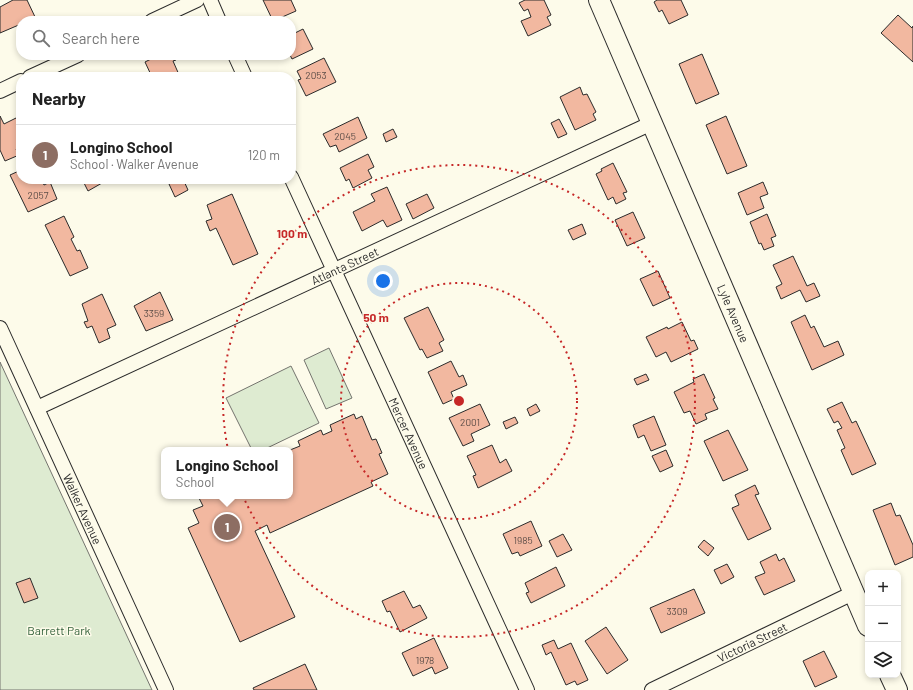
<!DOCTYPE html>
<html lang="en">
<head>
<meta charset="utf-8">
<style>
  body { margin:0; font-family:Barlow,sans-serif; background:#f2f2f2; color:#222 }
  .controls { position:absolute; right:12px; bottom:12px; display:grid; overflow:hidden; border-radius:8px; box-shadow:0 2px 6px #0003 }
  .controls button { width:36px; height:36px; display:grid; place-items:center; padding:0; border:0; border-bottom:1px solid #e0e0e0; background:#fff; color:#222; font:20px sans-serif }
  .you { position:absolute; left:383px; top:281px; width:14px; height:14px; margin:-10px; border:3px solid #fff; border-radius:50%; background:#1a73e8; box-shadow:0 0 0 6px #1a73e833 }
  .badge { display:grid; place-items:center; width:26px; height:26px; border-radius:50%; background:#c62828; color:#fff; font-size:13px; font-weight:700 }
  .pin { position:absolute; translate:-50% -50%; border:2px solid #fff; box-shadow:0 1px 4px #0006 }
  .popup { position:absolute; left:161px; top:447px; width:132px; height:52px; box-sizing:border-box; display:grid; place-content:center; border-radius:8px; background:#fff; filter:drop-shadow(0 1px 3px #0005); font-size:13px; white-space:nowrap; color:#767676 }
  .popup b { font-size:15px; color:#222 }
  .popup::after { content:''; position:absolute; left:50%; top:100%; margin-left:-8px; border:8px solid transparent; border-top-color:#fff }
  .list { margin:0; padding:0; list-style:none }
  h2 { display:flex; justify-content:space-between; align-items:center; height:52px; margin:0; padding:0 16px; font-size:17px }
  h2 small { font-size:13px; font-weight:400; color:#767676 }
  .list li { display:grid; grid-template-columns:26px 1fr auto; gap:12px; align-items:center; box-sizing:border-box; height:60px; padding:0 16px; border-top:1px solid #e0e0e0 }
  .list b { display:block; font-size:15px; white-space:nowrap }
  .list p { margin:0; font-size:13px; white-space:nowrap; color:#767676 }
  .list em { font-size:13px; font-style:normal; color:#767676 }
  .icon { flex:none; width:22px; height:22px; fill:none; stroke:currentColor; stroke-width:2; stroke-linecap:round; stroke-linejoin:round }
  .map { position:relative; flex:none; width:913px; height:690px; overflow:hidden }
  .search { position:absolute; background:#fff; box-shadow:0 2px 6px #0003; left:16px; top:16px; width:280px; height:44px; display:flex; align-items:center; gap:10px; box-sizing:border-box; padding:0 14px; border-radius:16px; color:#767676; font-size:15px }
  .panel { position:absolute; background:#fff; box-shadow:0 2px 6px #0003; left:16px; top:72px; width:280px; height:112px; border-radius:16px }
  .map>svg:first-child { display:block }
  .green { fill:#deebd1; stroke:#74746e }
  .building { fill:#f2b8a0; stroke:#2b2b2b }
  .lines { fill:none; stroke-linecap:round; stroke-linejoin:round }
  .street-casing { stroke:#2b2b2b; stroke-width:16 }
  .secondary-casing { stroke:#2b2b2b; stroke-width:22 }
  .street { stroke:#fdfbea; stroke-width:14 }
  .secondary { stroke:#fdfbea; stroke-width:20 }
  .ring { fill:none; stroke:#c62828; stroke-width:2; stroke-dasharray:2 4 }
  .labels { text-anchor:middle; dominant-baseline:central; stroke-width:3; stroke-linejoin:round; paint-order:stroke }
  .number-label { font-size:10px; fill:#5d4e48 }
  .street-label { font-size:12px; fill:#2b2b2b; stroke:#fdfbea }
  .park-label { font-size:12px; fill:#34623c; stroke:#fdfbea }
  .centre { fill:#c62828; stroke:#fdfbea; stroke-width:2 }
  .ring-label { font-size:12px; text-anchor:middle; font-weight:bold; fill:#c62828; stroke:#fdfbea; stroke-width:3; stroke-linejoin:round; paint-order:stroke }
</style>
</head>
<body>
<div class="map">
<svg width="913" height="690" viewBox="0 0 913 690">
  <rect width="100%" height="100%" fill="#fdfbea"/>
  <path class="green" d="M329,348L352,398L326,409L304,360Z
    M0,362L152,690H0Z
    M291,366L319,423L263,450H252L226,398Z"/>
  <path class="building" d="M27,0L36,19L32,21H21V24L0,33V7L13,0Z
    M263,0H291L296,11L273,21Z
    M525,0H544L551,15L547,17L551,25L528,36L521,21L531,17L528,9L524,11L519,3Z
    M657,0H681L688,15L669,24L662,10L659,12L654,2Z
    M898,15L912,28L913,26V62L881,33Z
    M303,29L313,49L292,59L290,55L291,35Z
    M702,54L719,94L696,104L679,64Z
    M159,55H174L176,60L173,61L180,77H152L145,62Z
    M324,58L336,82L306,96L298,80L301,79L297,71Z
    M580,87L583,95L587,94L596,112L593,114L596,120L575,130L560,97Z
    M0,116L4,124L16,118L21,128V147L16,149L19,155L5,161L0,150Z
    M726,116L747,166L727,174L706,125Z
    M358,117L367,138L339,152L336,145L330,147L323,134Z
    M559,119L567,134L558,138L551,123Z
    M393,129L397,137L386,142L383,134Z
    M368,154L374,167L368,170L372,178L353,188L349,179L346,181L340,168Z
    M613,163L627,192L623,193L626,199L616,204L613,197L608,200L596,174L602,171L601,169Z
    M21,170V179H41L44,185L50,182L57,199L28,212L10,175Z
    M91,179H100L102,183L88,191L84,183Z
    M179,179H183L188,190L175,197L169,184Z
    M763,182L768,194L760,197L764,208L747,215L738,193Z
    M387,187L402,220L387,227L383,220L362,231L353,212L375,201L371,194Z
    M232,194L258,254L233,265L216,228L210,231L206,221L212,219L207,205Z
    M427,194L434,208L413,219L406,204Z
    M633,212L645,238L627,246L615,220Z
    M767,214L776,236L771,238L774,246L764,250L761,243L759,244L750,222Z
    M64,216L74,237L71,239L77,251L80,250L88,268L70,276L45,225Z
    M582,224L586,234L573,240L568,230Z
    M793,256L807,286L814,283L820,296L806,302L800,290L781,299L776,287L782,284L773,265Z
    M658,271L670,298L653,306L640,279Z
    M160,292L173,320L146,331L134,306Z
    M102,294L116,325L107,329L110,338L99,343L92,326L87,328L84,322L88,321L82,304Z
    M428,307L444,340L439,343L443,351L427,358L422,349L420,350L404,318Z
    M805,315L811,328L814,326L824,347L838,341L844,355L812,370L791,322Z
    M682,322L691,341L694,340L698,349L671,362L666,352L656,357L646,337L667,327L668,329Z
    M451,361L459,377L463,375L467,385L451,392L454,399L443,404L428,372Z
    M646,374L649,380L637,385L634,379Z
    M704,374L715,398L713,399L718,409L705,414L707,419L696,424L690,411L684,413L674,392L694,382L693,379Z
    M842,402L852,423L856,421L876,464L852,475L841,450L845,448L837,430L842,428L838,421L834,423L827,409Z
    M480,404L490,425L471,434L474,441L463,446L449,418Z
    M536,404L540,411L530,416L527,409Z
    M354,414L356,419L362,416L372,440L376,439L382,453L379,454L388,474L371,482L373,486L270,533L267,525L255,531L295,617L240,642L188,528L199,523L193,510L203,506L198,496H290V450L300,446L298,441L321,430L323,435L332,431L330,425Z
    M654,416L666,445L651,451L644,435L638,438L633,425Z
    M515,417L518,423L506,429L503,422Z
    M728,430L748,470L723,481L704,441Z
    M492,445L500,463L506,459L512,471L478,488L473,476L476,475L467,456Z
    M666,450L673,466L660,472L652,456Z
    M755,485L759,494L755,495L771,529L748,540L732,508L739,505L735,495Z
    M891,503L896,516L900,515L913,545V557L895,565L873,510Z
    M531,521L542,546L520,556L518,552L512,554L503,534Z
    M563,534L572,550L557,557L549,541Z
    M704,540L714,548L708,556L698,547Z
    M776,554L779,561L784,558L795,581L764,595L755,577L765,573L760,562Z
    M727,564L734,577L721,584L714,570Z
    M556,567L565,586L531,603L526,593L529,592L525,583Z
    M30,578L38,598L24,603L16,583Z
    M694,589L705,613L661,633L650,608Z
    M404,591L413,608L420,605L427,618L400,632L390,611L387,612L382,601Z
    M606,627L628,660L607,674L585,641Z
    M434,638L448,668L435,674L432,667L413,676L402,653Z
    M554,640L558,649L571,643L588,680L577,685L575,681L566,685L551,652L546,655L542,645Z
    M824,651L837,677L815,687L803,661Z
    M305,664L317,690H254L253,688Z"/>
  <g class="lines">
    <g class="street-casing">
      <g id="street">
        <path d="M210,0L219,21"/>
        <path d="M152,21L197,0"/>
        <path d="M235,55L245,77"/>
        <path d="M30,77L78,55"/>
        <path d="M0,91L21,81"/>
        <path id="s1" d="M291,177L527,690"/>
        <path id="s2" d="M0,328L166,690"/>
        <path id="s3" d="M37,408L652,123"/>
        <path id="s4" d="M652,690L853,593"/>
      </g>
    </g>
    <g class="secondary-casing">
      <g id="secondary">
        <path id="s5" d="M599,0L868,626"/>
        <path d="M890,675L897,690"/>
      </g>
    </g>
    <use href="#street" class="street"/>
    <use href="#secondary" class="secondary"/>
  </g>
  <g class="ring">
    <circle cx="459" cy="401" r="118"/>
    <circle cx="459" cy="401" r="236"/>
  </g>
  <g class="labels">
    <g class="number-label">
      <text x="316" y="75">2053</text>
      <text x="345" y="136">2045</text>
      <text x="38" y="195">2057</text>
      <text x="154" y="313">3359</text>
      <text x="470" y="422">2001</text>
      <text x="523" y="540">1985</text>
      <text x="677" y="611">3309</text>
      <text x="425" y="660">1978</text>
    </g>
    <g class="street-label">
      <text stroke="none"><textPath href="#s3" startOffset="339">Atlanta Street</textPath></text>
      <text stroke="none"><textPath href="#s5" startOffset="341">Lyle Avenue</textPath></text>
      <text stroke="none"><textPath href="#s1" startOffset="282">Mercer Avenue</textPath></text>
      <text stroke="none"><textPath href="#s2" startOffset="199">Walker Avenue</textPath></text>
      <text stroke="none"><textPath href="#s4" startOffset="111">Victoria Street</textPath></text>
    </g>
    <g class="park-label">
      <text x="59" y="630">Barrett Park</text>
    </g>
  </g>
  <circle cx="459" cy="401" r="6" class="centre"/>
  <g class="ring-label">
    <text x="292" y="238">100 m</text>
    <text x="376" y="322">50 m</text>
  </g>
</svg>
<div class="controls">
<button>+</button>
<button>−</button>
<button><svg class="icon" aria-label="layers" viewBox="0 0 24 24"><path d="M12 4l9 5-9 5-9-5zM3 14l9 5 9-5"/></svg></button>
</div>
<div class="you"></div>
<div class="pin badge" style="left:227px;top:527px;background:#8d6e63">1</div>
<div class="popup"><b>Longino School</b>School</div>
<div class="search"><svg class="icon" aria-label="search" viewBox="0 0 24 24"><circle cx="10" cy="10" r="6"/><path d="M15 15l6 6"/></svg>Search here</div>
<section class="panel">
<h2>Nearby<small></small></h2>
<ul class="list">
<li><span class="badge" style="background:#8d6e63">1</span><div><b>Longino School</b><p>School · Walker Avenue</p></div><em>120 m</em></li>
</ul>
</section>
</div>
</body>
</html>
